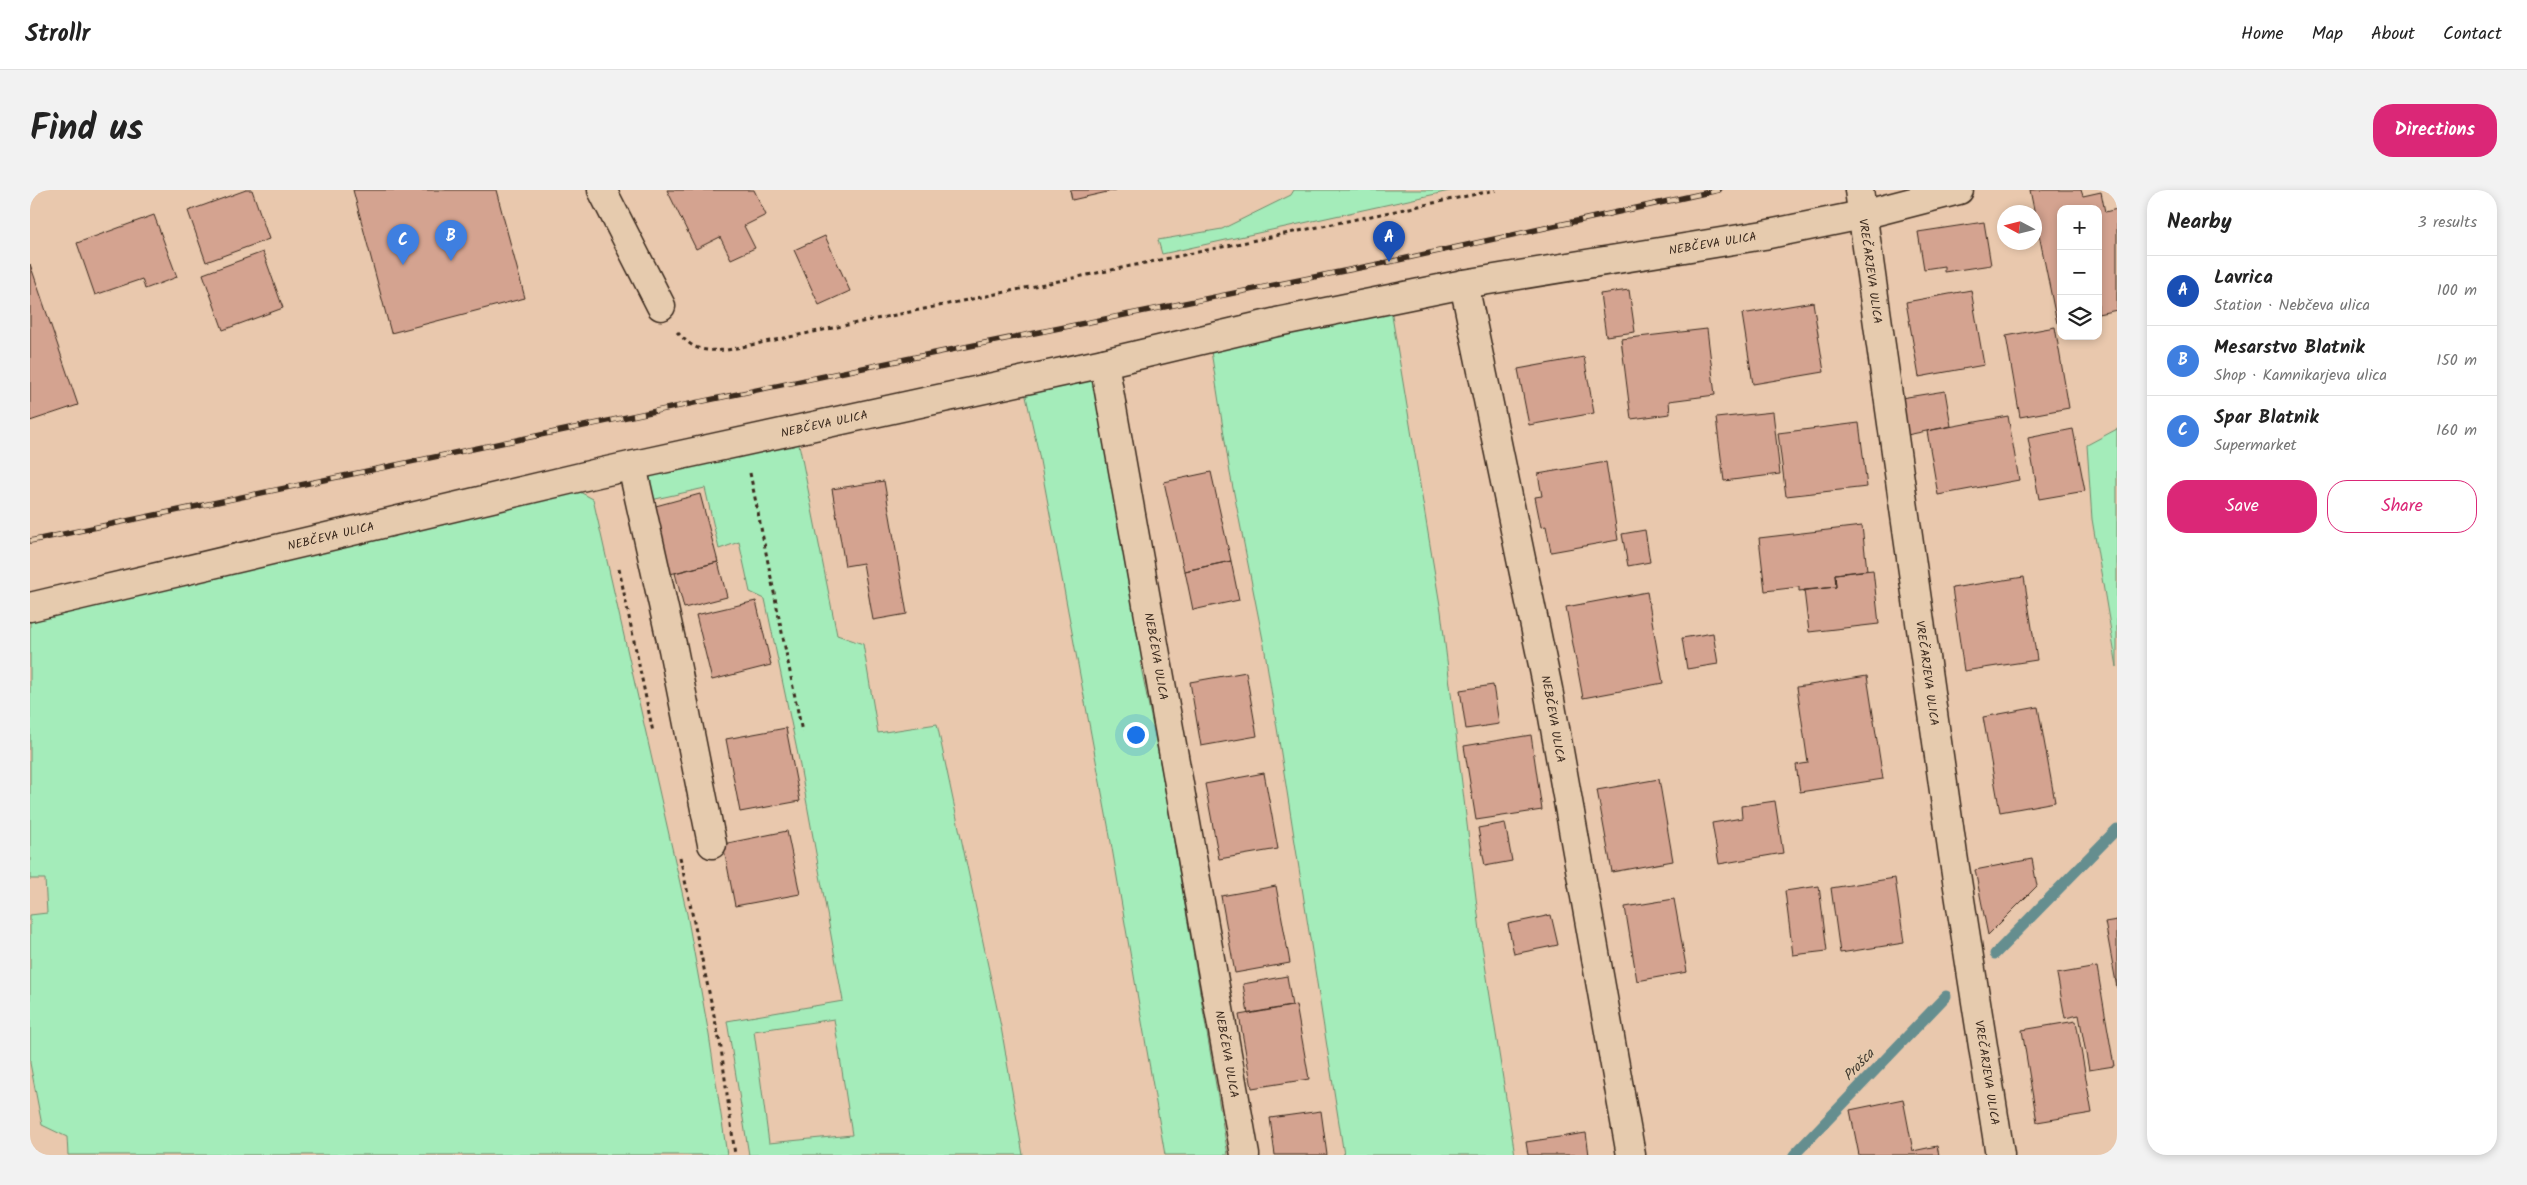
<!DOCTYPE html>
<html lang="en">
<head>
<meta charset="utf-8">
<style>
  body { margin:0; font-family:Kalam,sans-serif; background:#f2f2f2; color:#222 }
  .controls { position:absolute; right:15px; top:15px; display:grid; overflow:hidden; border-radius:10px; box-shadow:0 2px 8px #0003 }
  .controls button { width:45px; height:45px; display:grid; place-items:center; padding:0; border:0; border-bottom:1px solid #e0e0e0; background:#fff; color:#222; font:25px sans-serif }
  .compass { position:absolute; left:1967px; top:15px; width:45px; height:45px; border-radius:50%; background:#fff; box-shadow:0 2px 8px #0003; rotate:277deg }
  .you { position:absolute; left:1105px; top:544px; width:18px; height:18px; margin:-12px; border:4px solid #fff; border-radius:50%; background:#1a73e8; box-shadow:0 0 0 8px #1a73e833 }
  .badge { display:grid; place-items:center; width:32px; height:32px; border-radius:50%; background:#db2777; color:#fff; font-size:16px; font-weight:700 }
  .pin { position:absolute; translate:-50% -41px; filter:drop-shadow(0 1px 2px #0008) }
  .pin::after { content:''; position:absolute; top:26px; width:18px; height:15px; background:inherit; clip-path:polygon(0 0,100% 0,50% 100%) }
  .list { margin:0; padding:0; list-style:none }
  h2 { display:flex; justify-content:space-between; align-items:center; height:65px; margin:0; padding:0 20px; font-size:21px }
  h2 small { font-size:16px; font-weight:400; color:#767676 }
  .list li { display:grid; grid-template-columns:32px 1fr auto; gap:15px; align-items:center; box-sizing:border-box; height:70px; padding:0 20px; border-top:1px solid #e0e0e0 }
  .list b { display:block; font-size:19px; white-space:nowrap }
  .list p { margin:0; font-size:16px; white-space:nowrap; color:#767676 }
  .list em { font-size:16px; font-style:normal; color:#767676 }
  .actions { display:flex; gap:10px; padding:15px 20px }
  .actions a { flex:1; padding:11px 0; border:1px solid #db2777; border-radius:20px; text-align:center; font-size:18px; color:#db2777 }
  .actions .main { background:#db2777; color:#fff }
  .icon { flex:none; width:28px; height:28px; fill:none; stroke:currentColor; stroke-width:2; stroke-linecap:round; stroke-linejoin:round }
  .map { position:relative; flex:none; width:2087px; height:965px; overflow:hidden; border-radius:20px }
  header { display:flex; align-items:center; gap:30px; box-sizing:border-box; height:70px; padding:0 25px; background:#fff; border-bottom:1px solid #e0e0e0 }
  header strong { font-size:24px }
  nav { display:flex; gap:28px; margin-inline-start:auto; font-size:18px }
  .intro { display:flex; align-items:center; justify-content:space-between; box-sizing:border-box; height:120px; padding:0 30px }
  h1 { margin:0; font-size:35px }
  .button { padding:12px 22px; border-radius:20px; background:#db2777; color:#fff; font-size:18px; font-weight:700 }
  main { display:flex; gap:30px; padding:0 30px }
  aside { flex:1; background:#fff; border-radius:20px; box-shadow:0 2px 8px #0003 }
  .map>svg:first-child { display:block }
  .green { fill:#a4ecba; stroke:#708b6c; fill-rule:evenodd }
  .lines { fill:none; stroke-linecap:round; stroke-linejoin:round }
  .stream { stroke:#658e8f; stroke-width:11 }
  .building { fill:#d4a390; stroke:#3b2a1e }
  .minor-casing { stroke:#3b2a1e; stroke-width:31 }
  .path { stroke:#3b2a1e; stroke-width:3; stroke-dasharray:4 4; stroke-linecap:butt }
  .minor { stroke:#e6cbae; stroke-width:28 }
  .rail-casing { stroke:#3b2a1e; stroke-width:5.5 }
  .rail { stroke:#e6cbae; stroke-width:4; stroke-dasharray:11; stroke-linecap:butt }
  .labels { text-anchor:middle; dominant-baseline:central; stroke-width:4; stroke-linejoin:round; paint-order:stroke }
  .street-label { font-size:12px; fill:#3b2a1e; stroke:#e6cbae }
  .water-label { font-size:14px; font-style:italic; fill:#423b31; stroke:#e6cbae }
</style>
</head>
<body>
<header>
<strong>Strollr</strong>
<nav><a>Home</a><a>Map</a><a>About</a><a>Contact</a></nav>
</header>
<div class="intro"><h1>Find us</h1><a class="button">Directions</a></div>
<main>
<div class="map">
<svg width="2087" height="965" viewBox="0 0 2087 965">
  <rect width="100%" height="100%" fill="#e9c8ad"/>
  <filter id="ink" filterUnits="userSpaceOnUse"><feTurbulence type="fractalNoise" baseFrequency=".02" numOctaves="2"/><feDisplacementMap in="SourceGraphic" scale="10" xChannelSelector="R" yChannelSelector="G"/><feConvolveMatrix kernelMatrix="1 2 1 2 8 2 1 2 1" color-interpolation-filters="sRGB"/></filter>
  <g filter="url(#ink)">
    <path class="green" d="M1264,0H1424L1132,64L1128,50L1192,39L1261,5Z
      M1361,120L1411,421L1451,749L1485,965H1314L1234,455L1200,283L1181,161Z
      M1064,188L1119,471L1110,472L1132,582L1198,965H1135L1078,635L1008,260L995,202Z
      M2087,239V477L2062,329L2057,255Z
      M768,249L807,445L833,454L848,543L907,534L971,837L993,965H719L697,831L813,811L768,565L735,409L720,402L709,352L689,359L675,298L621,310L615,284ZM804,829L822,945L739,953L724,841Z
      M546,300L563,309L657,724L679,845L697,965H38L37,947L12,935L0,873V725L17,723L15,689H0V432Z"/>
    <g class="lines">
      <path class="stream" d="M1965,764L2087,639
        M1764,965L1916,806"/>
    </g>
    <path class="building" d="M216,0H222L239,49L176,72L158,21Z
      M323,0H466L495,108L361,143Z
      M637,0H724L736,25L714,36L725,58L701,69L690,47L666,59Z
      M1040,0H1086L1042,10Z
      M2000,0H2051L2053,6L2071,2L2075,22L2087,19V120L2068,124V19H2031V132L2027,133Z
      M124,25L147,87L115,99L112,89L65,105L47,53Z
      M1954,32L1961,75L1914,82V76L1894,79L1888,42Z
      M795,46L820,101L789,115L764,60Z
      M233,62L253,118L193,140L173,84Z
      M0,74L48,215L0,231Z
      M1599,100L1605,142L1576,146L1570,104Z
      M1941,100L1954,175L1889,187L1876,112Z
      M1783,112L1794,182L1723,194L1712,124Z
      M2025,137L2039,218L1990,227L1976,146Z
      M1677,139L1685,205L1639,211L1640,224L1601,229L1591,149Z
      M1554,167L1564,223L1499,235L1488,179Z
      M1915,201L1921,236L1877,245L1871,208Z
      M1743,222L1750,284L1694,291L1686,228Z
      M1978,226L1989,290L1908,305L1897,241Z
      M1829,233L1837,297L1756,306L1748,243Z
      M2043,239L2055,301L2009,309L1998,248Z
      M1576,272L1588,350L1521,362L1516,336L1511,337L1505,307L1512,306L1508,284Z
      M1181,282L1201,371L1154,381L1134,292Z
      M854,291L877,424L843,430L833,373L815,376L802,299Z
      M670,304L688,372L640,384L622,317Z
      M1832,336L1837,380L1805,384L1806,397L1769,401V397L1735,401L1729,348Z
      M1615,340L1620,372L1598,376L1592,344Z
      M1201,371L1209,410L1163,420L1155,381Z
      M688,372L697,407L654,418L645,383Z
      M1843,380L1849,434L1779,442L1774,400L1806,397L1805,384Z
      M1994,387L2007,470L1934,481L1922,398Z
      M1617,402L1633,493L1553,508L1536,417Z
      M726,411L741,475L682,490L666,425Z
      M1683,443L1688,474L1657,479L1652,448Z
      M1216,482L1227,546L1171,556L1160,492Z
      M1837,486L1853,589L1770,602L1766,575L1778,573L1767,497Z
      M1463,495L1469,534L1436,539L1430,500Z
      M2008,517L2025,612L1970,622L1953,527Z
      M756,538L770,611L710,622L696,549Z
      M1501,545L1512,620L1446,630L1434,556Z
      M1234,583L1248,659L1189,669L1175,594Z
      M1629,589L1643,671L1582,682L1567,600Z
      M1745,611L1753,663L1689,674L1682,633L1712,628L1711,616Z
      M1475,633L1482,671L1455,676L1448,638Z
      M757,641L770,704L705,716L693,654Z
      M2002,669L2007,696L1958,745L1945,680Z
      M1865,688L1874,753L1810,763L1801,698Z
      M1246,696L1260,773L1205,783L1191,706Z
      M1789,696L1797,761L1763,765L1755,701Z
      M1644,709L1657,782L1607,791L1595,717Z
      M1521,725L1528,755L1484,764L1478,734Z
      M2087,730V798L2075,732Z
      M2067,777L2084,876L2059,880L2049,825L2035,828L2027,784Z
      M1257,786L1262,816L1218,824L1213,794Z
      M1266,815L1279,889L1222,898L1209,825Z
      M2046,831L2062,923L2007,932L1992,840Z
      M1873,909L1883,961L1907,956L1909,965H1829L1820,920Z
      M1291,921L1297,965H1245L1240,928Z
      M1556,943L1559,965H1498L1496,952Z"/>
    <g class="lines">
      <g class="minor-casing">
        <g id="minor">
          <path d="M572,0L631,116"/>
          <path id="s1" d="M1829,0L1923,665L1970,965"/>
          <path id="s2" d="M1434,94L1518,499L1601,965"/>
          <path id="s3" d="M1074,173L1215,965"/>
          <path d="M602,276L643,459L682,654"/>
          <path id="s4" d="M0,417L568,283L1074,173L1247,132L1434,94L1734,45L1832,25L1929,0"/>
        </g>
      </g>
      <path class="path" d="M647,142C665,161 672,161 697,160L1466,0
        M720,283L772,542
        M589,379L623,542
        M650,667L691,858L705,965"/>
      <use href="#minor" class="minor"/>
      <g class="rail-casing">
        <path id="rail" d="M0,351L910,162L1359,72L1689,0"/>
      </g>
      <use href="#rail" class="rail"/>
    </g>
  </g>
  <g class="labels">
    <g class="street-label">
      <text stroke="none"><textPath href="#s4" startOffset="1722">NEBČEVA ULICA</textPath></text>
      <text stroke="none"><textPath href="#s1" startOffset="82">VREČARJEVA ULICA</textPath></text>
      <text stroke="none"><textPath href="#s4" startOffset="815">NEBČEVA ULICA</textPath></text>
      <text stroke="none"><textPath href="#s4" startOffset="309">NEBČEVA ULICA</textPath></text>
      <text stroke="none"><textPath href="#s3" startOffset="298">NEBČEVA ULICA</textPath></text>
      <text stroke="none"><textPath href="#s1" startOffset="488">VREČARJEVA ULICA</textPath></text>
      <text stroke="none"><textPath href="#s2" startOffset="444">NEBČEVA ULICA</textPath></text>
      <text stroke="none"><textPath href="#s3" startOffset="702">NEBČEVA ULICA</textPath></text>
      <text stroke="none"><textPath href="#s1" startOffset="892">VREČARJEVA ULICA</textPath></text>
    </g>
    <g class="water-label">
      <text transform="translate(1829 875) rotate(-46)">Prošca</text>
    </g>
  </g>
</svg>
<div class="controls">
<button>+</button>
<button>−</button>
<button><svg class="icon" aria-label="layers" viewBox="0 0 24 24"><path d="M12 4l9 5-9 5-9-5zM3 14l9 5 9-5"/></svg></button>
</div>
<svg class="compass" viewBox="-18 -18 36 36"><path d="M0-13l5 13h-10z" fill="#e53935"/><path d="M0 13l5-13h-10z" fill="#767676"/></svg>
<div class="you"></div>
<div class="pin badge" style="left:1359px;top:72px;background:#1a4fb4">A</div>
<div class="pin badge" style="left:421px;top:71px;background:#3f7fe0">B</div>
<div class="pin badge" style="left:373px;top:75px;background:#3f7fe0">C</div>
</div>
<aside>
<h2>Nearby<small>3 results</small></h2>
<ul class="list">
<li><span class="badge" style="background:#1a4fb4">A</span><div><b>Lavrica</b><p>Station · Nebčeva ulica</p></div><em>100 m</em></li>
<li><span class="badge" style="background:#3f7fe0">B</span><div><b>Mesarstvo Blatnik</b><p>Shop · Kamnikarjeva ulica</p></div><em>150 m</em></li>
<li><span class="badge" style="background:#3f7fe0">C</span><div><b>Spar Blatnik</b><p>Supermarket</p></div><em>160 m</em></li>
</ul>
<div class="actions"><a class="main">Save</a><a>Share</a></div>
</aside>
</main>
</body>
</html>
